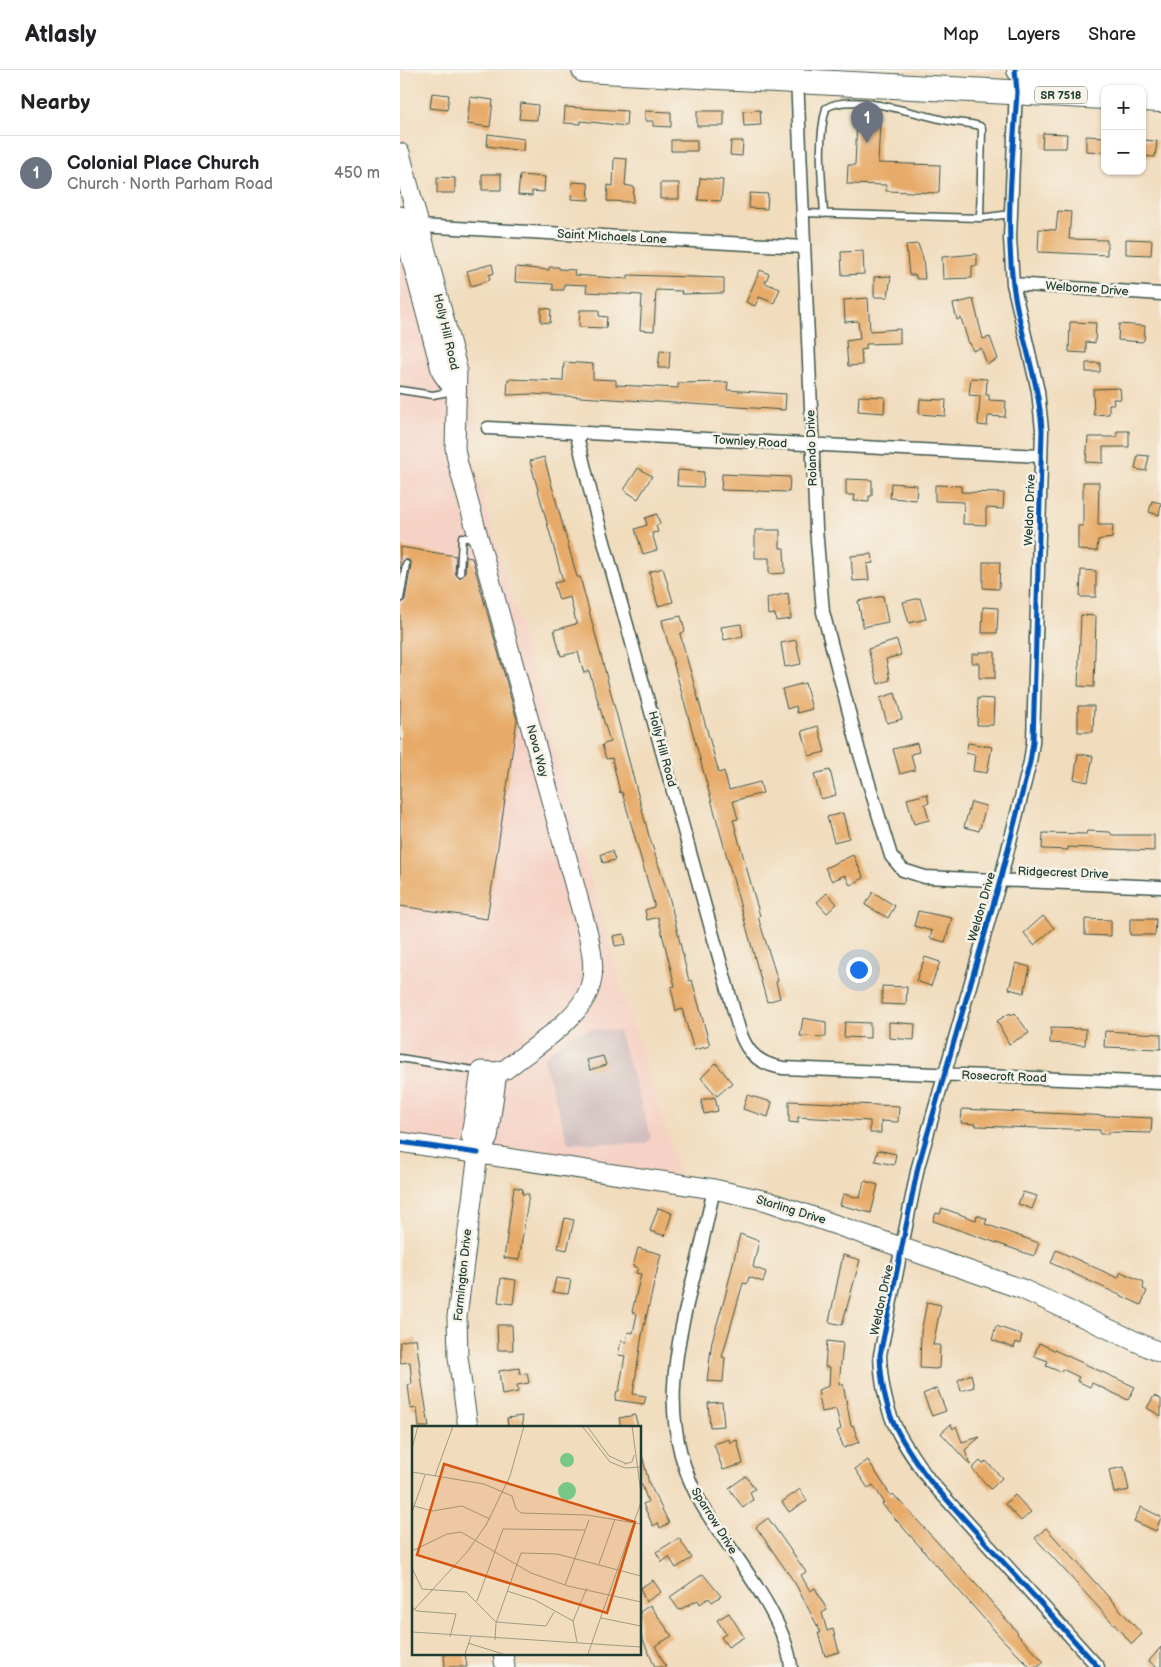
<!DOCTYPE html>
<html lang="en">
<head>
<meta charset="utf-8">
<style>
  body { margin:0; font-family:"Balsamiq Sans",sans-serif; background:#f6f6f6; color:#202124 }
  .controls { position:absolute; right:15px; top:15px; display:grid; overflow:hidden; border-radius:10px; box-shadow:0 1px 4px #0004 }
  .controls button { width:45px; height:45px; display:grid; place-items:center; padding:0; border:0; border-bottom:1px solid #e0e0e0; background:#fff; color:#202124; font:25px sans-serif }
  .you { position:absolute; left:458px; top:899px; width:18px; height:18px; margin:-12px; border:4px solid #fff; border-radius:50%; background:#1a73e8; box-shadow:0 0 0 8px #1a73e833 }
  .badge { display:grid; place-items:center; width:32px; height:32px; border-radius:50%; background:#db2777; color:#fff; font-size:16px; font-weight:700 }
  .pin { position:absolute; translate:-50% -41px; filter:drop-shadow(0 1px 2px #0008) }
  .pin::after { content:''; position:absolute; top:26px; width:18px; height:15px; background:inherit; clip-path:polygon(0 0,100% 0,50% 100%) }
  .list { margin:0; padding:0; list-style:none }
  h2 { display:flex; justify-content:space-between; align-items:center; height:65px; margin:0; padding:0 20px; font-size:21px }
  h2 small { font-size:16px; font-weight:400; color:#757577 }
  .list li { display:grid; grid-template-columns:32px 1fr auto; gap:15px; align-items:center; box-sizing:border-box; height:75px; padding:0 20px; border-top:1px solid #e0e0e0 }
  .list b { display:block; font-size:19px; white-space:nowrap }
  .list p { margin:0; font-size:16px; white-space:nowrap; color:#757577 }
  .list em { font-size:16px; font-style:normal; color:#757577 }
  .map { position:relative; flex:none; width:761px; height:1597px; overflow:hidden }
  header { display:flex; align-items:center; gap:30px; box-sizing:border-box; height:70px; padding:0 25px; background:#fff; border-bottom:1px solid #e0e0e0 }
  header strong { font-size:24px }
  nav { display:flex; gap:28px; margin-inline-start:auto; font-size:18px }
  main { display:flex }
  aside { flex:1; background:#fff }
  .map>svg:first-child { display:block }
  .built { fill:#f6d1c5 }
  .industrial { fill:#d1bfbf }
  .building { fill:#e7aa68 }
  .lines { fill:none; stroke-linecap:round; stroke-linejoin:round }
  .lane-casing { stroke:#3e5549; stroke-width:9 }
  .street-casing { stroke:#3e5549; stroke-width:15 }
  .secondary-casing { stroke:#3e5549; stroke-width:21 }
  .highway-casing { stroke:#3e5549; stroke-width:26 }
  .lane { stroke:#fff; stroke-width:6 }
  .street { stroke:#fff; stroke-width:12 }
  .secondary { stroke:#fff; stroke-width:19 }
  .highway { stroke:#fff; stroke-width:24 }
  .cycleway-casing { stroke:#f7f3e8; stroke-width:8 }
  .cycleway { stroke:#0057b8; stroke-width:5 }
  .labels { text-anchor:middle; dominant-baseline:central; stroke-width:5; stroke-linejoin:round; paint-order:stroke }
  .shield { fill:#f7f3e8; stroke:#60746a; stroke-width:1 }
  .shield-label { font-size:11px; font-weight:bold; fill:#1f3d34 }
  .street-label { font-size:12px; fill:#1f3d34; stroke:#f7f3e8 }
  .inset-road { fill:none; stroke:#9d9c86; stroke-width:1 }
  .view { fill:#d45610; fill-opacity:0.15; stroke:#d45610; stroke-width:2.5 }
  .inset-edge { fill:none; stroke:#1f3d34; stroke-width:2.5 }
</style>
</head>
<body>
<header>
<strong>Atlasly</strong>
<nav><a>Map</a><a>Layers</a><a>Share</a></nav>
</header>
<main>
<aside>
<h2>Nearby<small></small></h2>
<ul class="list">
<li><span class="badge" style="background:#6b7280">1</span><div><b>Colonial Place Church</b><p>Church · North Parham Road</p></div><em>450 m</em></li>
</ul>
</aside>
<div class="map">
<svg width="761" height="1597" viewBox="0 0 761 1597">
  <rect width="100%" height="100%" fill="#f7f3e8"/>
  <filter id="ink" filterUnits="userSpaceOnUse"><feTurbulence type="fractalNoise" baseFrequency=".02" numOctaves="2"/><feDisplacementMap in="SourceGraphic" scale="10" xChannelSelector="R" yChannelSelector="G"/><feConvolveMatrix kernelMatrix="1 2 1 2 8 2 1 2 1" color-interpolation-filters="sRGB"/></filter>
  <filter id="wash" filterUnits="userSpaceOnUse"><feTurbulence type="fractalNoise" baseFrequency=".0096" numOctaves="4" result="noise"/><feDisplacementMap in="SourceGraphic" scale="20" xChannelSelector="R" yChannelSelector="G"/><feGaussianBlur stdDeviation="1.12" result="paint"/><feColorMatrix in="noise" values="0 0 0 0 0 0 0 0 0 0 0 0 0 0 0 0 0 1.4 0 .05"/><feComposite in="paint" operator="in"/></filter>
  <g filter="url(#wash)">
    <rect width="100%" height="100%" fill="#f1dcbd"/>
    <path class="built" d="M0,0H4L2,58L6,79L80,357L69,374L214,892L282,1113L0,1072Z"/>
    <path class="industrial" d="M191,959L219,961L251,1067L246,1074L168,1073L143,987L173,964Z"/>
    <g id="blocks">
      <path class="building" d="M32,23L49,25L47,40L30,38Z
        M70,27L93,30L90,57L67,54Z
        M121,33L138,35L137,50L119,49Z
        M165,37L227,41L226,56L181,51V54L164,53Z
        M360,40L361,55L344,56L343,41Z
        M245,41L271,42V57L253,56V51H245Z
        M297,41H324V56H297Z
        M457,52L480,53L478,93L540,95L539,123L486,121V115L447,114L448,95H455Z
        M643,63L667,64L666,78H642Z
        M88,64L124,69L123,81L87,76Z
        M686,66L705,67V82L686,81Z
        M271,70H297V81H271Z
        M742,70L757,71L755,87L742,86Z
        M331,71H343L342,86L330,85Z
        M214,88L227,89L225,115L234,117L233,132L207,131L208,115L213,116Z
        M82,104H101V120H82Z
        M120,105L145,107L144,122L132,121V126L118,125Z
        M37,107L55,108V123H37Z
        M300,108L323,110L321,131L298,130Z
        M172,112L188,113L189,130L171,129Z
        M260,113H279V129H260Z
        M350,123L368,124L367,139L349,138Z
        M658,141L671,142L669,169L707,170V185L638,182L639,159L656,160Z
        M726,169L752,170L751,185L726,184Z
        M518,174L523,188L525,209H516V205H509L506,175Z
        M463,181L464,204L442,205L441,182Z
        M577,184V196H572V208L543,209L542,187Z
        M92,194L94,203L89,205L90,210L71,216L67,201Z
        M116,197L149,200V197H159V199L175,200L174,205L228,209V205L324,208V223L281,224L282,221L256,220L254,261L240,260L242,225L186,222L187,215L164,214V220H153V214L115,212Z
        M360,200L369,204L365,213L380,219L374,233L359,227L355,236L346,232Z
        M491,206L488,227H474V207Z
        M468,228L470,261L500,259V273L466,274V279L461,280L462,295L448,296L446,271L460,269L458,251L445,252L444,230Z
        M573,229L583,269L590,267L598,289L587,294L581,278L573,281L570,273L569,274L561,248L557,250L553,234Z
        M141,238L151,239L150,253L141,252Z
        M180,240H199V246L207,247L206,258L179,257Z
        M670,252L696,253L695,273L686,272V283L669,282Z
        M719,254L745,256L744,270L742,272L718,270Z
        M260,280L270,281L269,298H258Z
        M164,292L193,294V309L216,310V315L278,318V313L328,312L327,320L386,324L385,340L133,324L107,325L108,309L163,311Z
        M686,293H700V302H686Z
        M571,308L587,309L586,325H589V330L606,331L605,347L588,346L587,356L578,355L580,326L569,325Z
        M720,318L721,329H713L714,334H709V344L694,345L693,319Z
        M459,326L485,327L484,343L458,341Z
        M520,329L546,330L545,346L519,344Z
        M717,361H729V377H703V393L686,392L688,367H717Z
        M738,385L749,386L746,401L735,399Z
        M144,387L177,507H180L249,766L270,830L289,911L292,910L310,976L294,980L282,939L276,941L271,917L275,916L258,847L247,850L245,840L254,837V834L222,722L220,723L212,688L206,689L202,675L210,672L189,601L184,603L178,582L161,586L154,560L176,554V552L170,527L159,530L154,513L163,511L130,391Z
        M238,398L252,406L238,429L224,420Z
        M278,400L304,402L303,417L277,416Z
        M322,404L390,407L389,422L321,420Z
        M446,409L472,410V426H469V432L454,431L455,425H446Z
        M683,412H699L698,455H713L712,468L698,470L697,481L678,480V456H683Z
        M491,413L517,415L516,430L490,428Z
        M535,415L561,416V422L604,423L603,439L586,438V455L563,454L564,432L535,431Z
        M752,431L761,433L759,445L749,442Z
        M257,444L260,454L256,456L258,462L252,463L257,480L243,484L235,459L247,455L245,448Z
        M355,460H380V478H384L385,503L369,504V488H355Z
        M0,477L56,486L55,503L59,508L65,504L66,487L72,488L117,650L87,849L0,836V534L5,530L11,494L9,490H4L0,499Z
        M472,484L473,493L467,494L469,510L453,511L451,486Z
        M583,492H600L599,519L583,518Z
        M263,498L273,532L258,536L249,502Z
        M681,500L696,501V527H680Z
        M388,523L391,549L376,551L375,544L368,545L367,528Z
        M483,526L488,552L463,557L458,531Z
        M520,528L526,549L509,553L503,532Z
        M583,537L598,538L597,563H582Z
        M681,545L696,546L694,617L678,616Z
        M281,546L285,561L280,564L319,703L324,701L329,720L360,712L363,723L333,731L338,749L333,750L360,846L358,847L378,911L376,912L380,928L367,932L263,555L262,550Z
        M341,554L343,566L324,570L321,557Z
        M396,570L401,594L385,597L381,573Z
        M497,570L501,585L486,589L490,610L478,614L468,579Z
        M579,582H595V608H579V593H572V584H579Z
        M405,613L412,639L397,643L396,636L387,639L382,619Z
        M495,623L502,649L487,653L480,628Z
        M578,628L594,629L593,655H577Z
        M678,636H694L693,662H678Z
        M418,656L425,682L409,686L402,661Z
        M517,673L519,682L511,684L515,700L500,704L493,679Z
        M568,673L592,677L587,703L573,701L575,685L566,683Z
        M678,684L693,686L688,712L674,709Z
        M430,700L436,725L421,729L414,704Z
        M527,724L529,733L525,734L529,750L514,754L507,729Z
        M571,732L586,736L579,761L564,757Z
        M443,743L449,768L434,772L427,747Z
        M687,761L710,762L712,765H754V781L668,777V780L642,779L643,763L686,764Z
        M212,781L215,790L203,793L201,784Z
        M453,785L464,808L450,815L445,805L432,811L425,798Z
        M473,822L495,836L488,848L465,835Z
        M427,823L437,834L427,843L417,832Z
        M518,841L552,848L545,872L530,868L532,861L514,856Z
        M643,846L654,858L634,875L624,863Z
        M685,849L711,850V866L685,865Z
        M730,849H756L755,865H730Z
        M224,864L226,874L215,876L213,866Z
        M525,887L540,892L531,916L516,911Z
        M616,893L630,897L624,923L609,919Z
        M482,916L507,917L506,935L482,934Z
        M610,943L611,945L615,943L629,963L609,974L597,951Z
        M403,948L426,952V967L400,966Z
        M445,952L470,953V968L444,967Z
        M489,952L515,954L514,970L489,968Z
        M651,958L686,959L685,975L650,973Z
        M705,961L761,964V979L704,977Z
        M203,986L206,995L190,1000L187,990Z
        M316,993L332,1013L317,1026L301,1008Z
        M347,1025L372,1032L368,1047L343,1039Z
        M315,1027L318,1041L304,1044L301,1030Z
        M389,1031L499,1036L498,1052L481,1051V1063H470V1051L398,1047V1053L389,1052Z
        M562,1039L752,1048L751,1063L709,1062V1064H700V1060L576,1056V1054L561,1053Z
        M478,1080L496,1084L494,1095L475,1091Z
        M464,1111L478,1115L471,1143L440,1135L443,1124L460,1128Z
        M114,1117L123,1119L122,1124H129L119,1190L104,1188Z
        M623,1122L637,1126L632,1139L618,1134Z
        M258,1138L272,1143L265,1166L250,1161Z
        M542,1138L576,1150L577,1145L587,1149L585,1154L639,1173L634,1186L533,1151L536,1143L540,1144Z
        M165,1148L174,1150L167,1180L158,1178Z
        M340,1164L359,1171L353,1197L366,1202L363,1212L349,1207L347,1214L343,1213L322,1287L325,1288L323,1312L307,1311L312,1271L325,1227Z
        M238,1178L261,1184L242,1265L233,1324L246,1326L244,1334L215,1330L217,1321H219L225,1286L218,1285L221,1271L226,1272L228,1262L233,1263L237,1244L232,1242L241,1204L236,1203L238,1198L233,1196Z
        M656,1180L718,1208L721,1202L744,1212L743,1219L747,1221L741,1235L651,1193Z
        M443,1185L460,1190L442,1255L429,1252Z
        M101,1208L116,1210L113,1234L98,1232Z
        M156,1208L171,1210L168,1224L153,1222Z
        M527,1232L541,1235L533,1275H540L539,1298L535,1299L520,1298L521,1262Z
        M97,1255H112L113,1280H98Z
        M596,1256L622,1265L620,1274L616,1272L614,1278L592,1270Z
        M16,1268L22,1313L29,1357H19L17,1338L11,1339L8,1315L12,1314L10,1292L0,1293V1272Z
        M427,1271L443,1273L439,1314H443L451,1356L453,1355L459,1372L444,1378L437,1361L441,1359L436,1339L422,1342L418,1320L429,1316L430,1297H425Z
        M639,1273L735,1317L728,1330L692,1313L690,1317L677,1311L679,1307L662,1299L661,1302L646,1296L648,1291L634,1286Z
        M119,1298L120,1304L127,1303L129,1313L117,1315L118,1322L102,1325L99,1301Z
        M571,1304L574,1317L561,1321L558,1310Z
        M537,1318L546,1341L532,1346L523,1324Z
        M754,1326L761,1329V1346L747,1338Z
        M322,1332L324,1356L310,1357L308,1333Z
        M235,1345L238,1357H221L219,1348Z
        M122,1346L123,1357H108L107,1348Z
        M551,1354L553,1359L556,1356L562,1372L580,1367L565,1380L570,1395L541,1363Z
        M329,1369L330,1373L337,1370L343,1394L323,1400L314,1374Z
        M242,1385L249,1413L269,1453L260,1458L258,1453L253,1456L243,1434L248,1432L242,1415H240V1386Z
        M468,1390L491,1426L493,1424L574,1512L618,1563L617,1564L644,1592L638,1597H630L603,1570L482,1434L484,1432L473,1415L468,1418L455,1399Z
        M580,1391L583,1394L586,1391L602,1408L591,1419L572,1399Z
        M724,1397L729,1420L714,1423L709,1400Z
        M346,1406L355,1419L350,1422L353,1430L343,1438L329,1418Z
        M400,1419L407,1431L389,1442L382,1432Z
        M615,1425L631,1442L621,1451L605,1434Z
        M741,1437L761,1447L756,1461L734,1451Z
        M368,1448L406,1502L401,1505L410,1521L415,1518L427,1540L422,1543L427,1561L433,1559L439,1582L425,1586L418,1563H421L395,1513L356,1457Z
        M646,1458L742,1564L732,1574L635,1468Z
        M279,1468L292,1488L276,1498L269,1487L262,1492L256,1482Z
        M303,1504L321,1526L312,1532L309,1528L300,1534L298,1530L279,1540L270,1527Z
        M253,1510L261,1522L246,1532L240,1518Z
        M250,1535L272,1566L255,1576L266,1597H255L240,1563V1542Z
        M329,1543L344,1567L328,1577L321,1567L326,1564L317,1550Z
        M761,1577V1597H756L749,1591Z
        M50,1583H65L67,1597H45L44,1585Z"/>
    </g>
  </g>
  <g filter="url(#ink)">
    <use href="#blocks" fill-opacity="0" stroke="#3e5549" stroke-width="1"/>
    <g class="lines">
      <g class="lane-casing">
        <path id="lane" d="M403,143L580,148L611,144
          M424,144C422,109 417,72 426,38C452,21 520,46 549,51C559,53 570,53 580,56L582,59L580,148
          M0,320L33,325L53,321
          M60,503L62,467L77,470
          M0,529L6,494
          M0,988L79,1001"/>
      </g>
      <g class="street-casing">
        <path id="street" d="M397,7L416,458L423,542L459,681L491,786L503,800L525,807L761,817
          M616,17L610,168L613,214L638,321L642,360L633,672L630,692L600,811L518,1097L480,1285C482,1342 497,1366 530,1411L698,1597
          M19,156L404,177
          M613,214L761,224
          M88,358L641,386
          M176,362L194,436L332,934C341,966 344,992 383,998L761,1013
          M314,1119C308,1145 303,1171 296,1197C275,1281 256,1355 302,1435C330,1482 385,1544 391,1597"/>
      </g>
      <g class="secondary-casing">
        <path id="secondary" d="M0,83L57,298L55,378L58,394L188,864C191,879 195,897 191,913C184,947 132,978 106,999L97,1002L81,1001L71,1066L78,1083
          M0,146L42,303L55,321
          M0,1072L314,1119L367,1131L622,1219L761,1283
          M68,1357L58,1287L57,1247L78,1083L88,1068L97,1002
          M103,1583L105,1597"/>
      </g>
      <g class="highway-casing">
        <path id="highway" d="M184,0L705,27
          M619,0L761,8
          M742,29L761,30"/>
      </g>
      <use href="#lane" class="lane"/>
      <use href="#street" class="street"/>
      <use href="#secondary" class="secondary"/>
      <use href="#highway" class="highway"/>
      <g class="cycleway-casing">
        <path id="cycleway" d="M615,0L617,22C613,86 605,151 613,214C619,263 639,309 642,360L633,672L630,692L600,811L518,1097L480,1285C482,1342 497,1366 530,1411L698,1597
          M0,1072L78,1083"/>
      </g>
      <use href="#cycleway" class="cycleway"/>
    </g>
  </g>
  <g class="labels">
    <rect class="shield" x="635" y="16.5" width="52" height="17" rx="4"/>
    <g class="shield-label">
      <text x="661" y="25">SR 7518</text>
    </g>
    <g class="street-label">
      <text transform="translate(212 167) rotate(3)">Saint Michaels Lane</text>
      <text transform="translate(687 219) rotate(4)">Welborne Drive</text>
      <text transform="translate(46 262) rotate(77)">Holly Hill Road</text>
      <text transform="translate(350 372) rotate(3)">Townley Road</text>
      <text transform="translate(412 378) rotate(-92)">Rolando Drive</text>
      <text transform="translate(630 440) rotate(-88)">Weldon Drive</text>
      <text transform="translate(262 679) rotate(75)">Holly Hill Road</text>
      <text transform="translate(137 681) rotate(75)">Nova Way</text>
      <text transform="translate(663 803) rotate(2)">Ridgecrest Drive</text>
      <text transform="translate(582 837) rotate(-74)">Weldon Drive</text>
      <text transform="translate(604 1007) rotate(2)">Rosecroft Road</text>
      <text transform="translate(391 1140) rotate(17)">Starling Drive</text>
      <text transform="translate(63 1205) rotate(-84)">Farmington Drive</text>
      <text transform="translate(482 1230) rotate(-78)">Weldon Drive</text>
      <text transform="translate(314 1451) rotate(58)">Sparrow Drive</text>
    </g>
  </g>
  <g transform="translate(12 1356)">
    <rect width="229" height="229" fill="#f1dcbd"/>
    <path d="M148 34a7 7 0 1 1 14 0a7 7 0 1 1-14 0ZM146 65a9 9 0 1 1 18 0a9 9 0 1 1-18 0Z" fill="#77c788"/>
    <path class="inset-road" d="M170,0L198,36L213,42L229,41M175,0L197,30L215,38M220,0L229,67M0,23L6,0M212,38L220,36L222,29M0,46L72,58L100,70L104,83L109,87L175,89L229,98M23,50L41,0M2,80L20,85L50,80L78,93M0,86L13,49M0,125L35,108L49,106L119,147L156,160L229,176M187,138L203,93M0,142L10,163L54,166L84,196L134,200L142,186M153,159L177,94M95,165L123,174L161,195M65,175L91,103L173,104M0,181L5,185L44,188L38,211M0,186L55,126L74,99L98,50L112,0M189,192L229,200M0,206L229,221M83,214L84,197L109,127L145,128L229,150M165,216L161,195L175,162M56,217L91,228M53,228L59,210M176,228L229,76"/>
    <path class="view" d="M32,38L223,96L195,187L5,129Z"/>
    <rect width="229" height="229" class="inset-edge"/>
  </g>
</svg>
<div class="controls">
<button>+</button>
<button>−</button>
</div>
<div class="you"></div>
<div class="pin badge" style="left:467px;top:73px;background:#6b7280">1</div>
</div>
</main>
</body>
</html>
